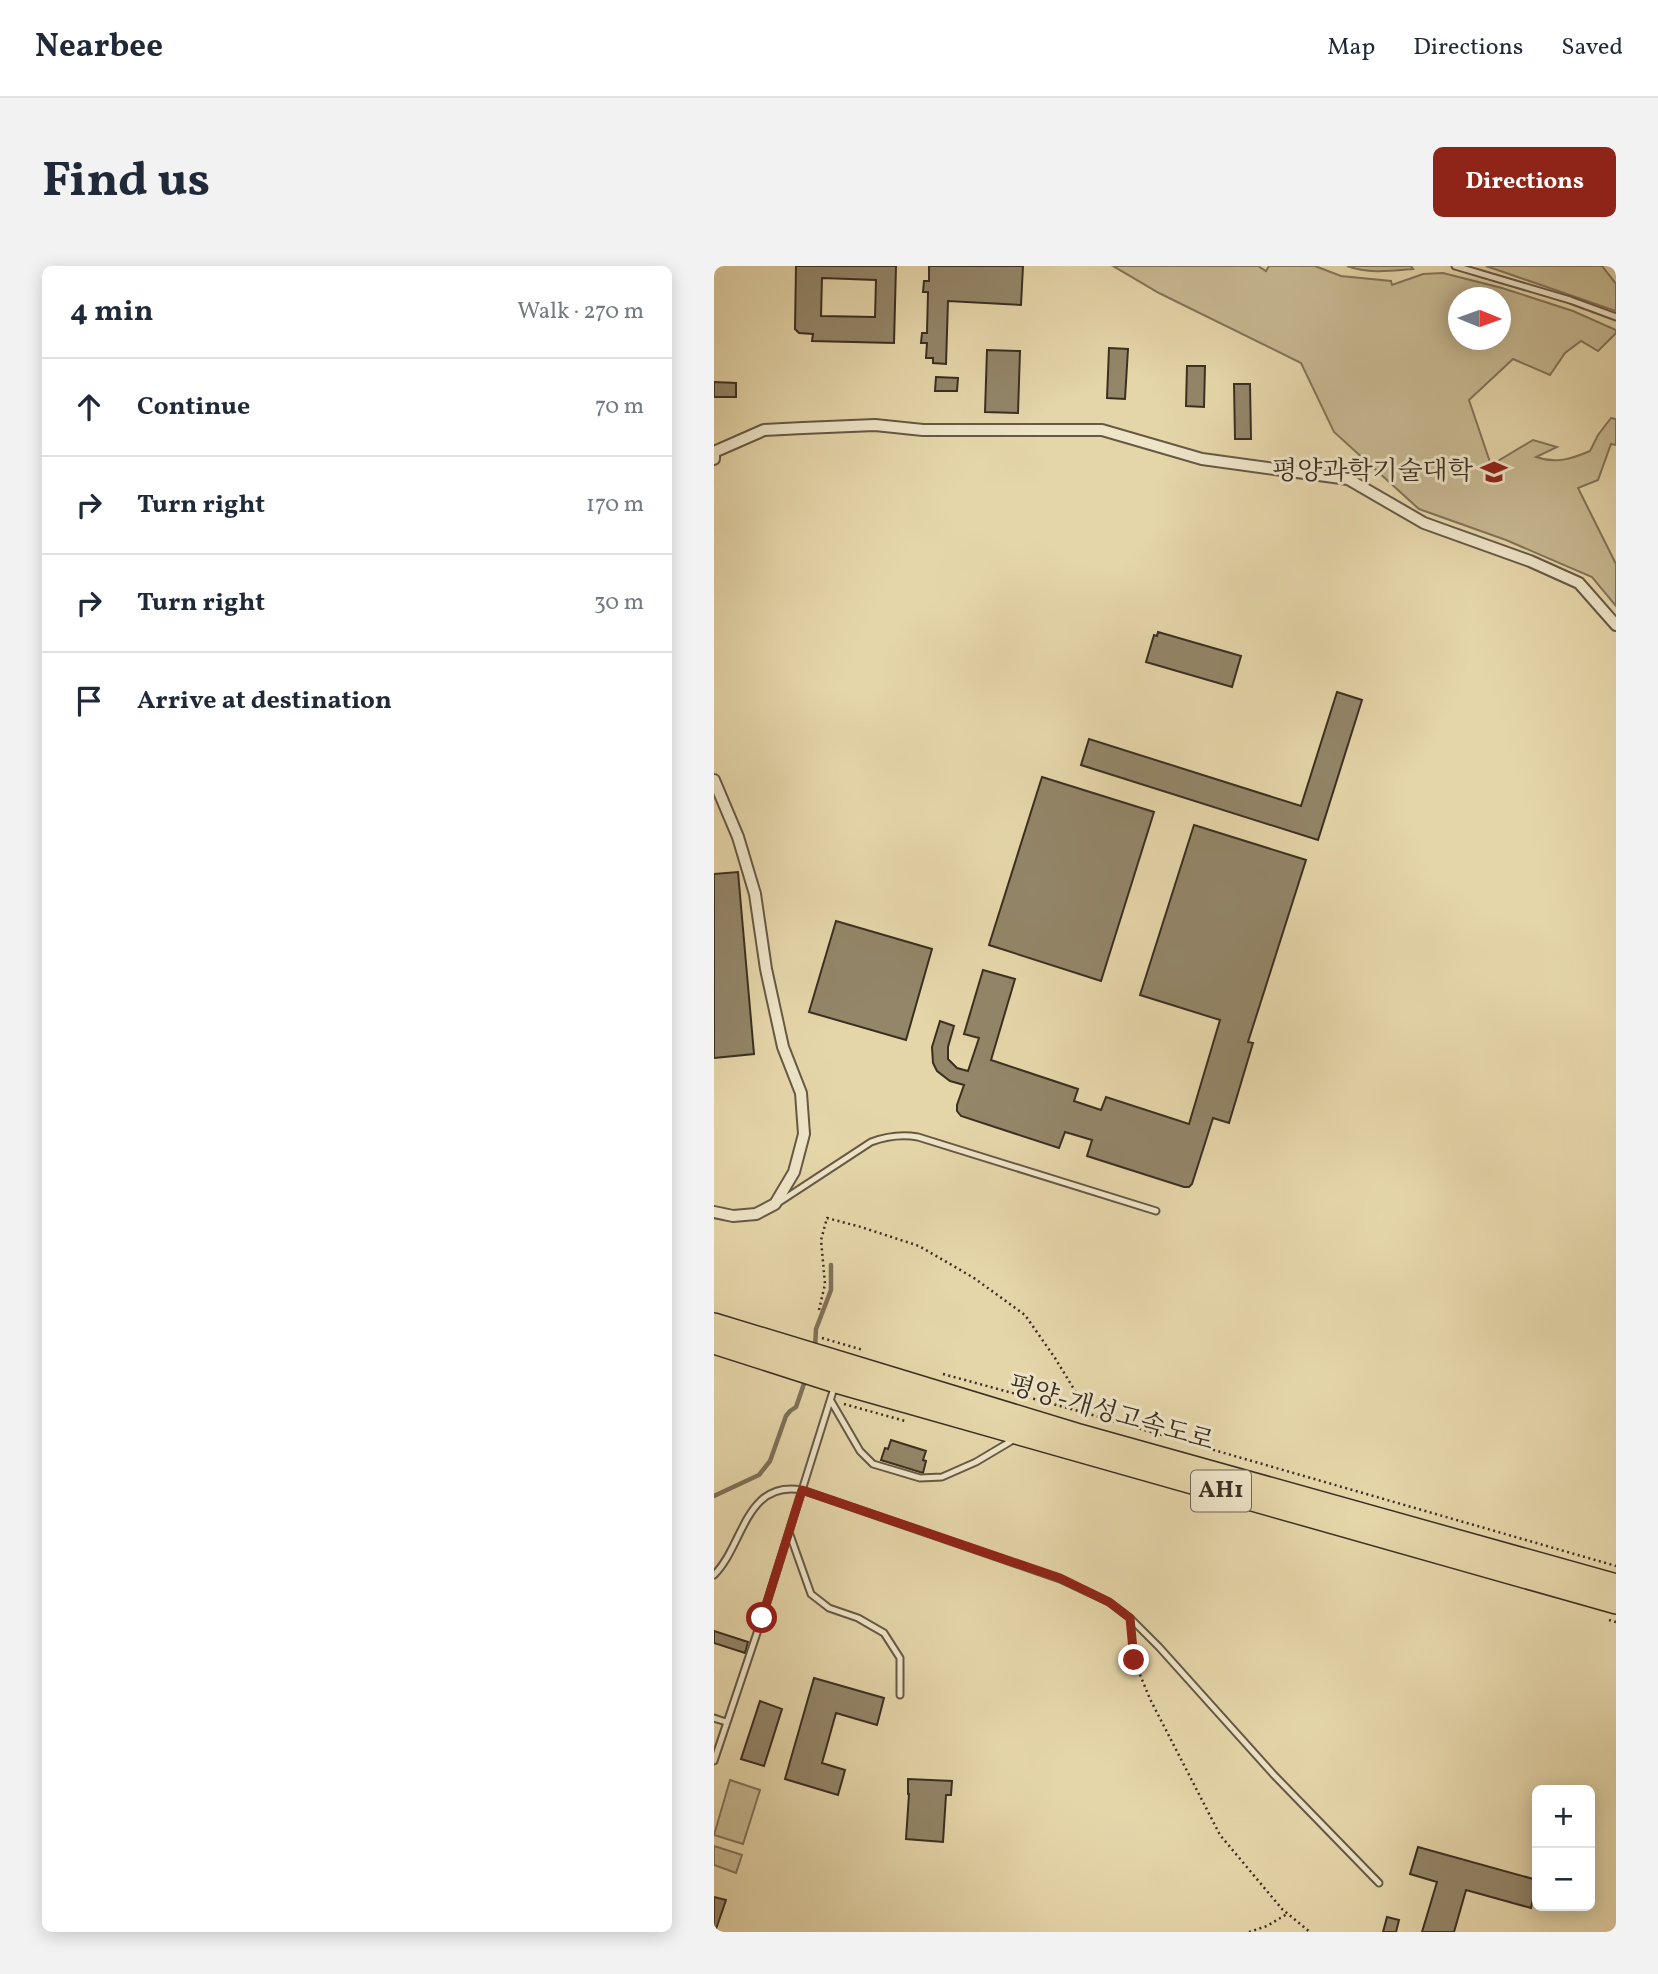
<!DOCTYPE html>
<html lang="en">
<head>
<meta charset="utf-8">
<style>
  body { margin:0; font-family:Vollkorn,"Noto Serif KR",serif; background:#f2f2f3; color:#1f2937 }
  .controls { position:absolute; right:21px; bottom:21px; display:grid; overflow:hidden; border-radius:10px; box-shadow:0 4px 18px #0003 }
  .controls button { width:63px; height:63px; display:grid; place-items:center; padding:0; border:0; border-bottom:2px solid #e0e1e3; background:#fff; color:#1f2937; font:35px sans-serif }
  .compass { position:absolute; left:734px; top:21px; width:63px; height:63px; border-radius:50%; background:#fff; box-shadow:0 4px 18px #0003; rotate:91deg }
  .stop { position:absolute; width:21px; height:21px; margin:-16px; border:5px solid #8f2418; border-radius:50%; background:#fff }
  .stop.end { background:#8f2418; border-color:#fff; box-shadow:0 2px 7px #0008 }
  .list { margin:0; padding:0; list-style:none }
  h2 { display:flex; justify-content:space-between; align-items:center; height:91px; margin:0; padding:0 28px; font-size:30px }
  h2 small { font-size:23px; font-weight:400; color:#747a83 }
  .list li { display:grid; grid-template-columns:46px 1fr auto; gap:21px; align-items:center; box-sizing:border-box; height:98px; padding:0 28px; border-top:2px solid #e0e1e3 }
  .list b { display:block; font-size:26px; white-space:nowrap }
  .list em { font-size:23px; font-style:normal; color:#747a83 }
  .icon { flex:none; width:38px; height:38px; fill:none; stroke:currentColor; stroke-width:2; stroke-linecap:round; stroke-linejoin:round }
  .map { position:relative; flex:none; width:902px; height:1666px; overflow:hidden; border-radius:10px }
  header { display:flex; align-items:center; gap:42px; box-sizing:border-box; height:98px; padding:0 35px; background:#fff; border-bottom:2px solid #e0e1e3 }
  header strong { font-size:33px }
  nav { display:flex; gap:38px; margin-inline-start:auto; font-size:24px }
  .intro { display:flex; align-items:center; justify-content:space-between; box-sizing:border-box; height:168px; padding:0 42px }
  h1 { margin:0; font-size:49px }
  .button { padding:18px 32px; border-radius:10px; background:#8f2418; color:#fff; font-size:24px; font-weight:700 }
  main { display:flex; gap:42px; padding:0 42px }
  aside { flex:1; background:#fff; border-radius:10px; box-shadow:0 4px 18px #0003 }
  .map>svg:first-child { display:block }
  .green { fill:#c8ba93; stroke:#82745a; stroke-width:2; fill-rule:evenodd }
  .lines { fill:none; stroke-linecap:round; stroke-linejoin:round }
  .stream { stroke:#7e7158; stroke-width:4.5 }
  .building { fill:#938669; stroke:#3b2f22; stroke-width:2; fill-rule:evenodd }
  .lane-casing { stroke:#665944; stroke-width:9 }
  .street-casing { stroke:#665944; stroke-width:14 }
  .highway-casing { stroke:#3b2f22; stroke-width:24 }
  .path { stroke:#3b2f22; stroke-width:2.5; stroke-dasharray:2 3.5; stroke-linecap:butt }
  .lane { stroke:#eee4c8; stroke-width:5 }
  .street { stroke:#eee4c8; stroke-width:10 }
  .highway { stroke:#e5d6aa; stroke-width:21 }
  .route { stroke:#8f2418; stroke-width:9 }
  .labels { text-anchor:middle; dominant-baseline:central; stroke-width:6; stroke-linejoin:round; paint-order:stroke }
  .shield { fill:#eee4c8; stroke:#716554; stroke-width:2 }
  .shield-label { font-size:24px; font-weight:bold; fill:#3b2f22 }
  .poi-label { font-size:26px; fill:#3b2f22; stroke:#eee4c8; text-anchor:end }
  .street-label { font-size:26px; fill:#3b2f22; stroke:#eee4c8 }
</style>
</head>
<body>
<header>
<strong>Nearbee</strong>
<nav><a>Map</a><a>Directions</a><a>Saved</a></nav>
</header>
<div class="intro"><h1>Find us</h1><a class="button">Directions</a></div>
<main>
<aside>
<h2>4 min<small>Walk · 270 m</small></h2>
<ul class="list">
<li><svg class="icon" aria-label="ahead" viewBox="0 0 24 24"><path d="M12 20V5M6 11l6-6 6 6"/></svg><div><b>Continue</b></div><em>70 m</em></li>
<li><svg class="icon" aria-label="right" viewBox="0 0 24 24"><path d="M7 20v-9h11M14 6l5 5-5 5"/></svg><div><b>Turn right</b></div><em>170 m</em></li>
<li><svg class="icon" aria-label="right" viewBox="0 0 24 24"><path d="M7 20v-9h11M14 6l5 5-5 5"/></svg><div><b>Turn right</b></div><em>30 m</em></li>
<li><svg class="icon" aria-label="arrive" viewBox="0 0 24 24"><path d="M6 21V4h12l-3 4 3 4H6"/></svg><div><b>Arrive at destination</b></div></li>
</ul>
</aside>
<div class="map">
<svg width="902" height="1666" viewBox="0 0 902 1666">
  <rect width="100%" height="100%" fill="#e5d6aa"/>
  <filter id="stains"><feTurbulence type="fractalNoise" baseFrequency=".00286" numOctaves="4"/><feColorMatrix values="0 0 0 0 .2 0 0 0 0 .09 0 0 0 0 .02 0 0 0 .5 -.17"/></filter>
  <radialGradient id="worn" r=".72"><stop offset=".6" stop-color="#630" stop-opacity="0"/><stop offset="1" stop-color="#630" stop-opacity=".3"/></radialGradient>
  <path class="green" d="M399,0H544L552,5L555,0H601L627,10L677,15L678,19L709,8L729,7L788,22L859,45L902,64V67L884,85L867,75L851,87L836,109L799,93L755,134L777,199L819,174L843,181L822,191C842,198 857,193 876,185L884,169L897,152L902,153V179L897,178L884,214L864,222L902,298V340L878,311L792,274L705,243L620,166L587,97L445,27ZM744,32H786V74H744Z
    M633,0H697L699,3C676,5 655,8 633,0Z
    M772,0H888L902,18V45Z
    M16,1514L46,1524L29,1578L0,1569Z
    M0,1580L28,1589L22,1607L0,1599Z"/>
  <g class="lines">
    <path class="stream" d="M101,1083L102,1063L117,1024V999
      M0,1230L45,1209L56,1195L72,1150L76,1145L82,1141L92,1112"/>
  </g>
  <path class="building" d="M82,0H182L180,77L98,75L99,68L85,67L81,63ZM108,12L162,14L161,51L107,50Z
    M215,0H309L307,39L234,35L232,98L219,97V92H212L213,77H207L208,67H213L214,26H209L210,15H215Z
    M395,82L414,83L411,133L393,132Z
    M273,84L306,85L304,147L271,146Z
    M473,100H491L490,141L472,140Z
    M222,111L244,112L243,125H221Z
    M0,116L22,117V131H0Z
    M520,118H536L537,173H521Z
    M444,366L527,390L518,421L432,396L440,369L443,370Z
    M623,426L648,434L604,574L367,499L375,473L587,540Z
    M328,511L440,546L387,715L275,679Z
    M480,559L592,594L534,776L539,777L515,857L499,852L478,918L475,921H470L373,890L378,874L351,866L345,882L247,850L243,845V839L250,819L236,815L223,805L219,797L218,781L226,755L240,760L234,781V793L243,802L254,805L265,772L250,768L269,704L301,713L277,794L364,823L360,835L387,844L392,831L475,858L506,754L426,729Z
    M24,606L40,788L0,792V608Z
    M122,655L218,683L192,774L95,746Z
    M177,1174L212,1185L209,1194L212,1195L209,1207L167,1194L171,1182L174,1183Z
    M0,1365L34,1376L31,1387L0,1377Z
    M100,1412L170,1432L163,1459L122,1447L108,1497L131,1504L124,1529L71,1513Z
    M46,1435L68,1443L50,1500L27,1493Z
    M194,1513L238,1515L237,1529H232L229,1576L192,1573L195,1528H194Z
    M704,1581L823,1614L817,1642L752,1624L740,1666H708L723,1616L696,1608Z
    M0,1631L12,1634L2,1663H0Z
    M673,1651L685,1654L682,1666H669Z"/>
  <g class="lines">
    <g class="lane-casing">
      <path id="lane" d="M741,0L856,34L902,51
        M67,935L157,876C173,870 187,868 204,871L442,945
        M117,1135L146,1185L159,1198L206,1212L228,1211L262,1196L299,1174
        M75,1266L97,1328L115,1342L144,1352L170,1367L186,1392V1429
        M0,1309C30,1279 31,1214 88,1224L346,1313L395,1336L416,1352L445,1381L560,1509L665,1617
        M0,1452L12,1456
        M0,1495L48,1352L120,1122"/>
    </g>
    <g class="street-casing">
      <path id="street" d="M0,193V186L50,164L89,162L161,159L209,164H388L488,193L634,213L710,257L816,295L865,317L902,359
        M0,514L24,571L41,628L52,703L69,781L87,827L90,868L80,906L61,938L42,948L19,950L0,946"/>
    </g>
    <g class="highway-casing">
      <path id="highway" d="M0,1058L362,1168L902,1319
        M0,1077L122,1116L902,1337"/>
    </g>
    <path class="path" d="M105,1044L111,1018L107,974L113,952L147,961L205,980L260,1012L311,1049L341,1092L369,1138L368,1146
      M108,1072L149,1084
      M229,1108L368,1146L902,1300
      M130,1138L191,1155
      M895,1354L902,1356
      M417,1366L420,1394L436,1433L506,1569L568,1643L596,1666
      M535,1666L553,1660L573,1648"/>
    <use href="#lane" class="lane"/>
    <use href="#street" class="street"/>
    <use href="#highway" class="highway"/>
  </g>
  <g class="lines">
    <path class="route" d="M48,1352L88,1224L346,1312L395,1336L416,1352L420,1394"/>
  </g>
  <defs>
    <g id="university-bare" transform="scale(2.1)"><path d="M0-5L7-2L0 1L-7-2ZM-4 1L0 2.5L4 1V4Q0 6-4 4Z" fill="#8f2418" stroke="#eee4c8" stroke-width="2.5" paint-order="stroke"/></g>
  </defs>
  <g fill-rule="evenodd">
    <use href="#university-bare" x="780" y="206"/>
  </g>
  <g class="labels">
    <rect class="shield" x="477" y="1204.5" width="60" height="41" rx="5"/>
    <g class="shield-label">
      <text x="507" y="1225">AH1</text>
    </g>
    <g class="poi-label">
      <text x="759" y="206">평양과학기술대학</text>
    </g>
    <g class="street-label">
      <text transform="translate(397 1148) rotate(16)">평양-개성고속도로</text>
    </g>
  </g>
  <rect width="100%" height="100%" filter="url(#stains)"/>
  <rect width="100%" height="100%" fill="url(#worn)"/>
</svg>
<div class="controls">
<button>+</button>
<button>−</button>
</div>
<svg class="compass" viewBox="-18 -18 36 36"><path d="M0-13l5 13h-10z" fill="#e53935"/><path d="M0 13l5-13h-10z" fill="#747a83"/></svg>
<div class="stop" style="left:48px;top:1352px"></div>
<div class="stop end" style="left:420px;top:1394px"></div>
</div>
</main>
</body>
</html>
